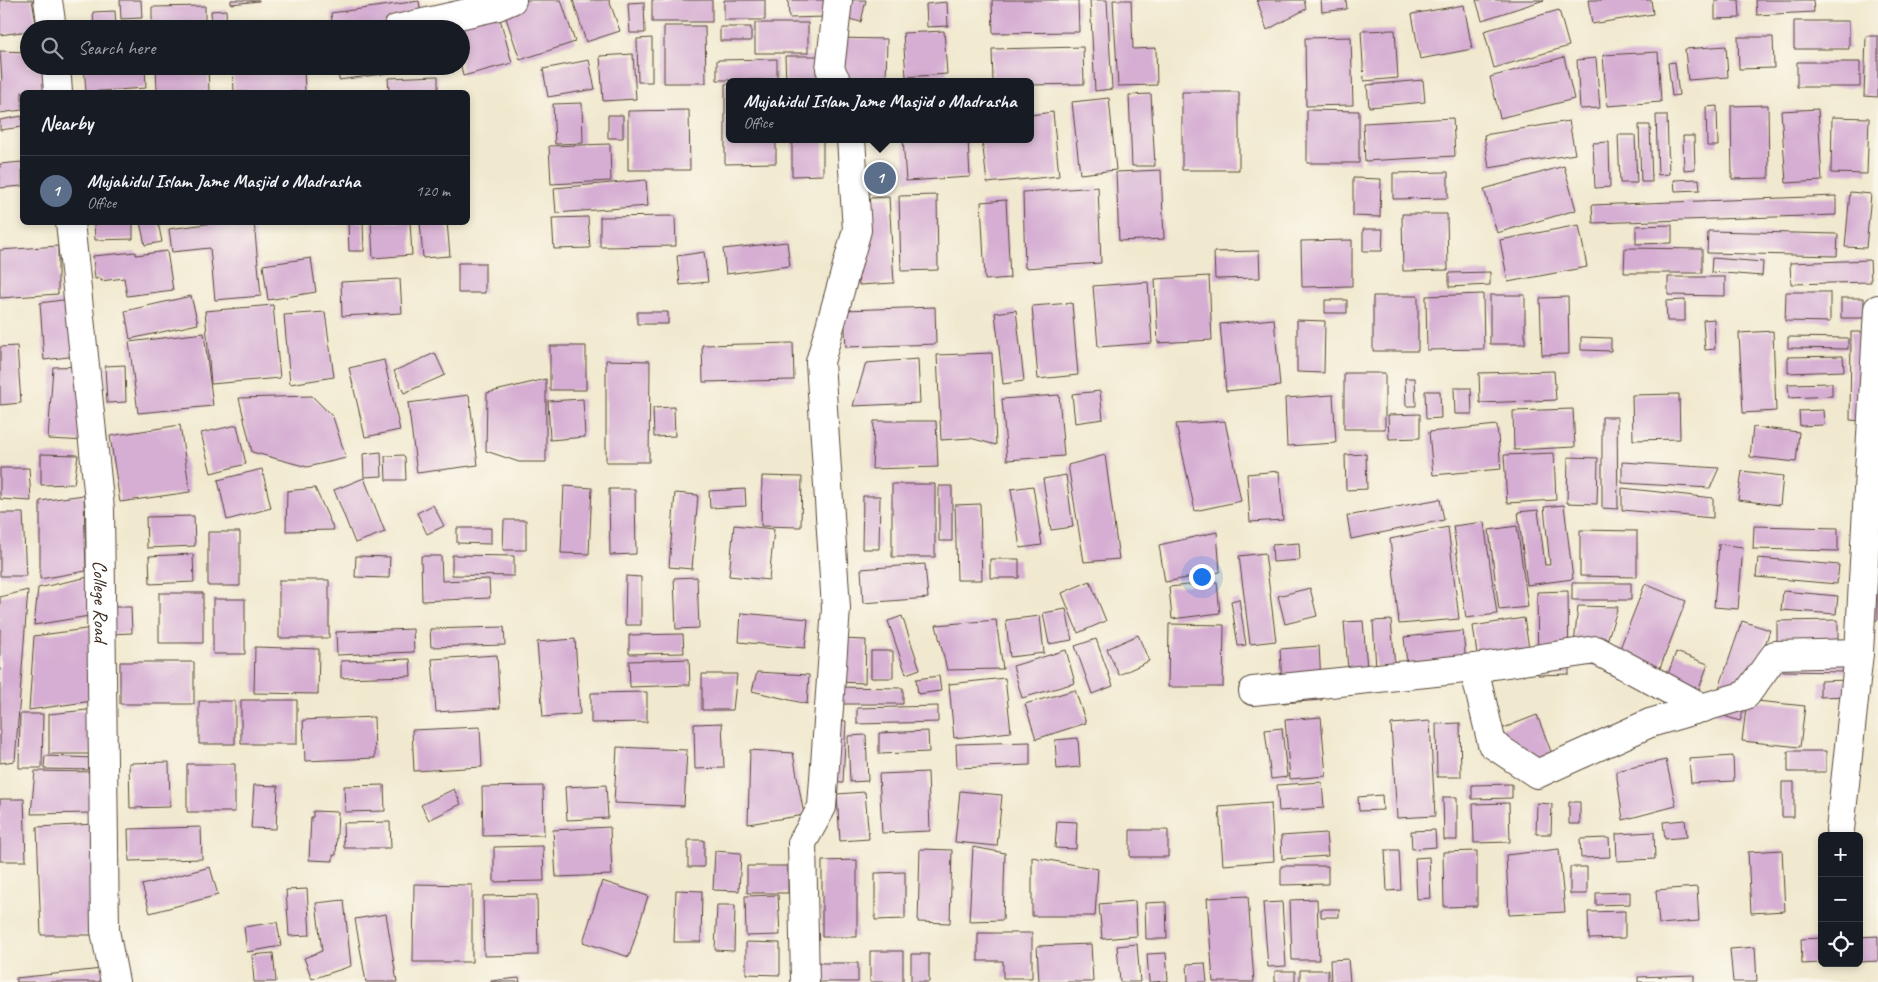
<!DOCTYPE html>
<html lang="en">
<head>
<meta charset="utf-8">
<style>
  body { margin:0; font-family:Caveat,sans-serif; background:#20242c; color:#f1f3f6 }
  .controls { position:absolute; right:15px; bottom:15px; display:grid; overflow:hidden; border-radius:8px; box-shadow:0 2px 8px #0003 }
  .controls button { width:45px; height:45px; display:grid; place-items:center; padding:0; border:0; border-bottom:1px solid #363941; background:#171b24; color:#f1f3f6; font:25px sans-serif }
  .you { position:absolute; left:1201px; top:576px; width:18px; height:18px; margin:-12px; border:4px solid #fff; border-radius:50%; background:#1a73e8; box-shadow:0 0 0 8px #1a73e833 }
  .badge { display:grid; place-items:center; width:32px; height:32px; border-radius:50%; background:#1a73e8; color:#fff; font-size:16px; font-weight:700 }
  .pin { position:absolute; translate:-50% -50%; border:2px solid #fff; box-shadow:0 1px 5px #0006 }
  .popup { position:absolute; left:726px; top:78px; width:308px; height:65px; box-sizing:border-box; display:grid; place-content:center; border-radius:8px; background:#171b24; filter:drop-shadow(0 1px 4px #0005); font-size:16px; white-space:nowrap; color:#9ea1a6 }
  .popup b { font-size:19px; color:#f1f3f6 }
  .popup::after { content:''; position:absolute; left:50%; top:100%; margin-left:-10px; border:10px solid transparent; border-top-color:#171b24 }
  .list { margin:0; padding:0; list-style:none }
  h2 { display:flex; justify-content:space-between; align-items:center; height:65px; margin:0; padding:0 20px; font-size:21px }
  h2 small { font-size:16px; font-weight:400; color:#9ea1a6 }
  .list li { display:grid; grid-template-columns:32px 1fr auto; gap:15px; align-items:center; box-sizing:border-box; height:70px; padding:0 20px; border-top:1px solid #363941 }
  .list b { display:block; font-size:19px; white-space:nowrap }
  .list p { margin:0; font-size:16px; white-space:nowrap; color:#9ea1a6 }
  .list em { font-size:16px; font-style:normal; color:#9ea1a6 }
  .icon { flex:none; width:28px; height:28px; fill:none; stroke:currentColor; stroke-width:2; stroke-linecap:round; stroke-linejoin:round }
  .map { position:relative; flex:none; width:1878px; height:982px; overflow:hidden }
  .search { position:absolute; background:#171b24; box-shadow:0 2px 8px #0003; left:20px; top:20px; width:450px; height:55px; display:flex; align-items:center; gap:12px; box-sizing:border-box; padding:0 18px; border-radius:28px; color:#9ea1a6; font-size:19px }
  .panel { position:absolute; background:#171b24; box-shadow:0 2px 8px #0003; left:20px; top:90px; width:450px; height:135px; border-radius:8px }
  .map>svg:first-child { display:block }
  .building { fill:#d6aed3 }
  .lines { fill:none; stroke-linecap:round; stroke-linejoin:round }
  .street-casing { stroke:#564739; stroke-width:30 }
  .street { stroke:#fff; stroke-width:28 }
  .labels { text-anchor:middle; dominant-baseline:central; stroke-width:4.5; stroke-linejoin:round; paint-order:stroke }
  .street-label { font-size:20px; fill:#3b2a1e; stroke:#fbf7ec }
</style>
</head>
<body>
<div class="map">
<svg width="1878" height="982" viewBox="0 0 1878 982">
  <rect width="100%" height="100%" fill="#fbf7ec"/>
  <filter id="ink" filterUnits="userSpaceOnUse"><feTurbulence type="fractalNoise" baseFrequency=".02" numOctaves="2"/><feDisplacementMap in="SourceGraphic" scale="10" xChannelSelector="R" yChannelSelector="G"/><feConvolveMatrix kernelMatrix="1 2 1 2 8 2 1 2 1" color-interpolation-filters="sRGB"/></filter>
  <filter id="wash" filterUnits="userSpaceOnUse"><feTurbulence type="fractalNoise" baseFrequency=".0096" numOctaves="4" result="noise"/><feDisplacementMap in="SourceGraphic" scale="20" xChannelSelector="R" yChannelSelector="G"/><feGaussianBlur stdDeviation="1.12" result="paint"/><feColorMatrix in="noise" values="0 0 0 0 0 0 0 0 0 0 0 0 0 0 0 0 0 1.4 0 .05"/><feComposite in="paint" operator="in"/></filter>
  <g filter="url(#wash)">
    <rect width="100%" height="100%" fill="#f1e9cf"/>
    <g id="blocks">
      <path class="building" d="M0,0H32L37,29H29V31L0,35Z
        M120,0H141L142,18L121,19Z
        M231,0H259V1L231,4Z
        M495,0L512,63L463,76L461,66V29H451Z
        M500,0H561L575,42L520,60Z
        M573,0H609L620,31L586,42Z
        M652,0H712V22H652Z
        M724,0H765V20H724Z
        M788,0H826V17L789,18Z
        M841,0H866L861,22L837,16Z
        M992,0H1078L1079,32L993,33Z
        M1090,0H1107L1112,89L1095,91Z
        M1113,0H1131L1133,49L1156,48L1157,85L1118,86Z
        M1257,0H1304L1306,9L1267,30Z
        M1321,0H1346L1347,9L1322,12Z
        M1476,0H1544L1482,20Z
        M1588,0H1651L1653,14L1592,24Z
        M1715,0H1739L1740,18L1715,19Z
        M1756,0H1813L1814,12L1757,15Z
        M419,1L423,29H333L331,13Z
        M644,2L645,33H630L628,3Z
        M947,2L948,26L927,27L926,4Z
        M1464,5L1472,49L1420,59L1412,14Z
        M205,6V29H152V7Z
        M226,10L227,29H212L211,11Z
        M1559,10L1569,46L1494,68L1484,31Z
        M115,11L116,29H94L93,12Z
        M1794,21H1849V49H1794Z
        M142,22V29H121L120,23Z
        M755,23H808V53H755Z
        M664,26H705L706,83H664Z
        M720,27H751V41H720Z
        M1395,30L1398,78L1364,81L1361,31Z
        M944,31L947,74L906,77L903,33Z
        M1866,36H1878V97L1864,96Z
        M1351,37L1353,105L1306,106L1305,38Z
        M1738,37H1773L1774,68L1739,69Z
        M652,38V82H638L637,39Z
        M834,38L887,39L886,82L834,81Z
        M1726,46L1728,77L1688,80L1685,49Z
        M1083,47L1084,84L1030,85V82H993L992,49Z
        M0,51L29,52V66H45L46,92H22V110L0,113V82L2,81Z
        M1658,52L1661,102L1607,106L1603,55Z
        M633,54L636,99L603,101L600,56Z
        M785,56H821V82H786Z
        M1564,57L1574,99L1500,118L1490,77Z
        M1596,58L1600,108L1580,109L1577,60Z
        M777,59V80H717V60Z
        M589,60L595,89L548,97L543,69Z
        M1675,62L1679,95L1672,96L1668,63Z
        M1797,62H1860V87H1797Z
        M84,66H145L146,88L86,92Z
        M189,66H208L209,92H157L156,67Z
        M338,66H431V67L339,80Z
        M304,67L305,92H234L233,70Z
        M438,76V92H389L388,78Z
        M1423,80L1425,102L1369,107L1367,85Z
        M725,84H730V139H776V163L725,164Z
        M1182,92H1239V170H1182Z
        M1151,94L1155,166H1132L1129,95Z
        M1109,98L1116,170L1080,174L1072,102Z
        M582,103L583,143L555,144L553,104Z
        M1768,105L1769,178L1732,179L1731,106Z
        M1717,106L1718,146H1707L1706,107Z
        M1818,109L1822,181L1786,183L1781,111Z
        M689,110L690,170H628V111Z
        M1307,110L1359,111V163H1307Z
        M1053,112L1059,176L987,183L982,139H1030V115Z
        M608,115H623V138H608Z
        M1656,115H1667L1669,174L1658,175Z
        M22,116V127L0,130V120Z
        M1832,117L1869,118L1867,174L1831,173Z
        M1453,118L1455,156L1365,161L1363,123Z
        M1569,121L1575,154L1489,168L1484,135Z
        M1639,125H1650L1652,182H1641Z
        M1618,135H1635L1637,183H1620Z
        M1683,136H1694L1695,169L1684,170Z
        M792,139H823V175L792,176Z
        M903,139H968L970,177L906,181Z
        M1609,142L1610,187L1595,188L1593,143Z
        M610,144L611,181L551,184L549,146Z
        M22,162V186L0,188V164Z
        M1564,166L1576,210L1497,233L1484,189Z
        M1161,170L1164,239L1119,241L1116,172Z
        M1448,172V198L1393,199V173Z
        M1353,178L1381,179L1380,217L1353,216Z
        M1699,179L1700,190L1675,191L1674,180Z
        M646,180L648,206L556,213L554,188Z
        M1098,187L1101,263L1025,268L1023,192Z
        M1850,192L1871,194L1866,248L1845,247Z
        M937,195L938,270L901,271L899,196Z
        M1836,196V215L1593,223L1592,205Z
        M889,197L894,283L859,285L853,199Z
        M1006,200L1010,278L985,280L981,202Z
        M1402,214H1447L1448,270L1403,271Z
        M675,216L676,246L600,247V217Z
        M588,217L590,248L554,249L552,218Z
        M94,222H133V239L95,240Z
        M140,222H158L162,242L145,245Z
        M221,222H254L261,296L215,300L210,248L172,252L169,229Z
        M348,222H363L364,251H349Z
        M371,222H410L412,255L373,258Z
        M420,222H447L450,256L423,258Z
        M1579,225L1587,267L1508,282L1500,240Z
        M1672,225V243L1636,244V226Z
        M1363,229H1383L1382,251H1363Z
        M1708,231L1838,234L1837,256L1707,253Z
        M1352,240V286L1302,287L1301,241Z
        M787,242L790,266L726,274L723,249Z
        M58,246V294L0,298V250Z
        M1625,248L1702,249V273H1624Z
        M167,251L173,290L127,296L124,278L101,281V278L95,279L93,256L136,252V255Z
        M1259,251L1260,278L1215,279L1214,252Z
        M704,252L708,282L680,285L677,256Z
        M311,258L316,292L268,300L263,265Z
        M1712,258L1763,262L1762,276L1711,272Z
        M1870,260L1871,282L1791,284L1790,263Z
        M458,263H485V293H458Z
        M1490,272V285L1449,287V273Z
        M1209,276L1212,340L1158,343L1155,279Z
        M1668,277H1725V296L1668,295Z
        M400,279L402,313L342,316L341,282Z
        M1148,282L1152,343L1098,347L1093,286Z
        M1786,292H1830V322L1785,321Z
        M1483,294L1484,349L1427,350L1426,296Z
        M1490,295H1525V344H1490Z
        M191,296L198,324L130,339L125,311Z
        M1373,296H1418V351H1373Z
        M1568,297L1569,354L1542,355L1540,298Z
        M78,298L84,355L44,360L40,303Z
        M1841,298H1864V318H1841Z
        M1325,300H1347V313H1325Z
        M1685,300V321H1667L1666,301Z
        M1072,303L1078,375L1038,379L1032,306Z
        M273,305L280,378L211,384L205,311Z
        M935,307L936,344L846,347L844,310Z
        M1016,310L1024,381L1003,384L995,313Z
        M325,312L334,377L290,384L284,315Z
        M637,312H668V324H637Z
        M1274,319L1280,386L1226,391L1220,324Z
        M1714,319L1715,349L1705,350L1703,320Z
        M1297,320L1325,321L1324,373L1297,372Z
        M1773,331L1776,411L1743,413L1739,333Z
        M1851,332H1863L1862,421L1850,420Z
        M204,333L213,406L138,413L129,342Z
        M1581,337L1611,338V351L1581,350Z
        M1788,337L1848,338V349L1788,348Z
        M793,343L794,380L703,382L702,345Z
        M17,346L21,403L0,405V347Z
        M550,346H586V390H550Z
        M435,353L445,375L404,393L394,371Z
        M992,353L996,445L970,438L941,440L937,355Z
        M1843,356L1844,371L1788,373V357Z
        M918,359L920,403L853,406L866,363Z
        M384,360L400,430L365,437L349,368Z
        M606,360L650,361L649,462H606Z
        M125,365L126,402L107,403L105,366Z
        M94,366L88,441L48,439L53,367Z
        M1554,371L1556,400L1480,403L1479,373Z
        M1344,373H1385V429H1344Z
        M1405,378H1415L1416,406H1406Z
        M546,379V462H519L486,451L487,393Z
        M1832,383V396L1789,398L1788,384Z
        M1454,388H1471L1472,414H1455Z
        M1100,391L1103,419L1075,423L1072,394Z
        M1425,391H1440L1441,418L1426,419Z
        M1679,394L1680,439L1633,440L1632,395Z
        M469,395L478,465L417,473L408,403Z
        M1059,395L1064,456L1007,460L1002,399Z
        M1333,395L1336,443L1287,446L1285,398Z
        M312,396L333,417L346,458L307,467L252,452L239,398Z
        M583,399L585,437L550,440L548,401Z
        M674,407L675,436L654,437L653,408Z
        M1573,409L1575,447L1514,450L1513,411Z
        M1823,410L1824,425L1800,426L1799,411Z
        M1420,414V438L1389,439L1388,415Z
        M1602,417H1617L1618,509L1602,508Z
        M874,421H936L938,467L872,469Z
        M1225,421L1241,501L1195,511L1176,424Z
        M180,425L190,492L120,502L110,436Z
        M237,425L246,464L211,473L201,433Z
        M1497,425L1501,469L1433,475L1429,432Z
        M1753,427L1799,432L1796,462L1750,457Z
        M381,452L382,476L364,477L363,454Z
        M1554,453L1556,500L1507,503L1504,455Z
        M41,454L78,455L74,484L41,485Z
        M1366,454L1367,489L1346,490L1345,455Z
        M403,455L405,457L406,480H386L385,456Z
        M1105,455L1119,559L1084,562L1068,465Z
        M1568,457L1598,458L1597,504L1567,503Z
        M1622,462L1719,468L1710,488L1622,483Z
        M0,468H29L31,501L0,499Z
        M262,469L271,508L227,520L218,480Z
        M1279,471L1283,520L1250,522L1247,474Z
        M1742,471L1783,476L1780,505L1738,500Z
        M1066,475L1073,527L1051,530L1043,479Z
        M762,476L802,477L801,527L761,526Z
        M364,478L385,532L355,543L334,490Z
        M892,484H935V557H892Z
        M564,486L592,488L589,554L561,553Z
        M939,486H952V541H939Z
        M1033,486L1042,545L1020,548L1011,489Z
        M315,488L334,530L286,531L287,491Z
        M1622,488L1713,498V518L1622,510Z
        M609,489H635L636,554L610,555Z
        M745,489L746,506L710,508L709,491Z
        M675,493L698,495L692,569L669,567Z
        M84,495L86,571L40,579V501Z
        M863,496H880L879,549H862Z
        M1440,499L1444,520L1351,539L1347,516Z
        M980,504L982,580H957L955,505Z
        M433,505L444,526L427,534L417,513Z
        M1564,505L1573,579L1527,585L1518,512L1538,510L1545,565H1550L1544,507Z
        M0,513H23L26,576H0Z
        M194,516L195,546L147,548L146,517Z
        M504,520H526V550H503Z
        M1484,522L1497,614L1466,618L1453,526Z
        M734,525L774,529L769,580L729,576Z
        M1517,526L1528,607L1499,610L1489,530Z
        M1754,526L1838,528V551L1753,549Z
        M1448,527L1459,619L1399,624L1390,539Z
        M457,528H491V544L457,543Z
        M1580,530L1637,531V577L1580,576Z
        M208,532H240V586H208Z
        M1217,532L1220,572L1165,582L1159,545Z
        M1299,543L1300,560L1273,562L1272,545Z
        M1719,544L1743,547L1738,609L1714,607Z
        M1265,553L1276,641L1250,644L1239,556Z
        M193,554L194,582L150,584L149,556Z
        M452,555L514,556V576L452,575Z
        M356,556L390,557L389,578L355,577Z
        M421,556H441L442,581L489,579L490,598L422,601Z
        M1758,558L1839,565L1837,584L1756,577Z
        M990,559H1019V578H990Z
        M925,564L928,598L863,603L861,569Z
        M93,576L95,615L34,625L38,588Z
        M626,576L641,577V625H625Z
        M1867,576H1878V620L1868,621Z
        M697,577L699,628L676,629L674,578Z
        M279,580H329V638H279Z
        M1090,581L1106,621L1078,633L1062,593Z
        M1217,582L1220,613L1172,619L1169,587Z
        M1572,583H1631V600H1572Z
        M1645,584L1686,601L1651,691L1610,674Z
        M1310,588L1317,616L1285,624L1278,596Z
        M28,590L15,761L0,763V597Z
        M1568,591L1569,674L1538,675L1537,592Z
        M1783,591L1838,596L1836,614L1781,610Z
        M159,593H203V643H159Z
        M213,599H245V654H213Z
        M1239,599L1246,645L1238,646L1231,601Z
        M1578,606L1618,607L1599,666L1572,664Z
        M110,607H131L132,633L111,634Z
        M1066,609L1072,640L1049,644L1043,613Z
        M741,613L808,619L805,648L739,642Z
        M902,616L920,669L906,674L888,621Z
        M1040,616L1044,653L1010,657L1006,620Z
        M1524,618L1530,654L1478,661L1473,626Z
        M996,620L1003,669L947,670L936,625Z
        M1391,620L1395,666L1376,668L1373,621Z
        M1838,620V641L1777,642V621Z
        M1363,621L1367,668L1348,669L1344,622Z
        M1742,621L1770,630L1740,721L1711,712Z
        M1169,624L1224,625L1223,687H1168Z
        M504,627L505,645L431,647L430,629Z
        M93,628L92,701L29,710L34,636Z
        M413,629L414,652L337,655L336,632Z
        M1463,631L1467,675L1409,681L1404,637Z
        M683,634L684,653L629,654V635Z
        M1138,635L1149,661L1119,675L1107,649Z
        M575,639L580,714L543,717L537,642Z
        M841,639L866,640L865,683L835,682Z
        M1096,639L1113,686L1092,694L1075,646Z
        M1319,646L1322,700L1283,703L1280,649Z
        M255,647L319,649L318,694L254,693Z
        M1782,649L1847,650L1846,672L1782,671Z
        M1066,650L1075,683L1022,698L1013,666Z
        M871,651H893V678H871Z
        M1676,652L1708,664L1692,708L1660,696Z
        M497,655L500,708L436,712L432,659Z
        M410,659L411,676L341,678V661Z
        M689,659L690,685L630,687L629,661Z
        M120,662H194V704H120Z
        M757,672L809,675L807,704L752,691Z
        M702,674H737L733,710H702Z
        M939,676L941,691L918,694L916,679Z
        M1005,678L1011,732L954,738L949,684Z
        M1849,680L1850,696L1820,697V681Z
        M832,687L903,688V704H832Z
        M1075,690L1086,723L1036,739L1025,704Z
        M647,692V722L591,723V693Z
        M241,700H297V744H241Z
        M1747,700L1805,706L1800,747L1742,741Z
        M199,701H235V744H199Z
        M938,706V722L857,724V708Z
        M96,709L97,754H49V714Z
        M20,714H43L42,768H19Z
        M1537,715L1552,754L1511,770L1496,731Z
        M374,717L375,758L305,761L303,720Z
        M1321,717L1326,776L1290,779L1285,720Z
        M829,720L846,721L843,783L826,782Z
        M1430,721L1435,816L1397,818L1391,724Z
        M722,723L724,768L695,769L694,724Z
        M1460,723L1461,777H1437L1436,724Z
        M480,727L482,767L414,771L412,730Z
        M1282,728L1287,777L1271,779L1265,730Z
        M928,731L929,752L879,754V733Z
        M866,735L868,781L850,782L848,736Z
        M1078,738L1080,767L1057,769L1055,740Z
        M1030,742V765L957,768L956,744Z
        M617,747L687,750L684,806L614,803Z
        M750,750L793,753L804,815L748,824Z
        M1788,751H1826V772H1788Z
        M45,756L94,758L93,770L44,769Z
        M1733,756L1734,781L1691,783L1689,759Z
        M1666,760L1676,806L1623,820L1616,771Z
        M169,762L170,807L130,808L129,763Z
        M187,764H235V812H187Z
        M35,771L93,772V813L31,814Z
        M928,772L930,831L882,833L879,774Z
        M1322,782L1324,808L1279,811L1277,785Z
        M1782,782H1794V817H1782Z
        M1512,784V798L1472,799V785Z
        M254,785L278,786L276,829L251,828Z
        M384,785L385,811L345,812L344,786Z
        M606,785L608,818L567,820L565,787Z
        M543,786L544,835L483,836L482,787Z
        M454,789L461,804L429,820L421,805Z
        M960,791L1002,795L997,846L955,842Z
        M865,792L869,839L840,841L837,794Z
        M1382,795L1383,810L1359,811L1358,797Z
        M1443,797H1457V840H1444Z
        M0,799H24L26,861H0Z
        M1569,802H1580V824H1569Z
        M1271,803L1274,861L1223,865L1219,807Z
        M1509,803L1510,842L1474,843L1473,804Z
        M1537,803L1552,804L1551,834H1536Z
        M313,811L338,812L336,855H333V861L309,860L311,817H313Z
        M1685,820L1687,837L1665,839L1663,822Z
        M1057,821L1077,822L1076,849L1055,848Z
        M390,822L391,848H344L343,823Z
        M96,824L97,935H41L37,827Z
        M201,827L202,859L129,861L128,829Z
        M610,827L612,875L556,877L553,830Z
        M1130,830H1168V857H1130Z
        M1435,830L1436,847L1412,849L1411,831Z
        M1654,832L1655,859L1617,861L1616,834Z
        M1326,833L1328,856L1282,859L1281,836Z
        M1609,838L1610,857L1581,858L1580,839Z
        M688,840H704V867H688Z
        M543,846L544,881L494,882V847Z
        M973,847L1005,853L1003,920L969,921Z
        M920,849L952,850L950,923L918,922Z
        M1559,849L1565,912L1509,915L1506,855Z
        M1385,850H1399L1401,890L1387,891Z
        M1782,850L1785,911L1751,913L1748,852Z
        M715,851L741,853L739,891L713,890Z
        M1477,851V906L1444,907L1443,852Z
        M1032,857L1098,869L1095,916H1032Z
        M1429,857L1431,898L1417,899L1415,858Z
        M857,860V937H822V861Z
        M747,866H788V893H747Z
        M1281,866H1328V884L1281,885Z
        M210,867L218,895L150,913L142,885Z
        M1570,867H1587V894H1570Z
        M905,872V919L875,920V873Z
        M602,881L648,896L629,957L583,942Z
        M414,884L472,885V962H413Z
        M1697,887L1699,921L1659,924L1656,890Z
        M307,889L310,935L289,936L286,890Z
        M676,890L702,891L701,942H674Z
        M1630,892V904L1596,905V893Z
        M537,895L538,955L484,956L483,896Z
        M778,895L780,935L746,936L745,896Z
        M1248,896L1254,982H1213L1207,898Z
        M1317,899L1319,960H1292L1290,900Z
        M344,900L351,966L312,979L304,958L322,951L316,903Z
        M1135,901L1137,936L1102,939L1099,904Z
        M1166,902L1167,939H1146L1145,903Z
        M1282,902L1286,966L1268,967L1263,903Z
        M717,905H735L734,951L715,950Z
        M1321,909H1339V917H1321Z
        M1625,911V938L1589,939L1588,912Z
        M386,914L397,982H366L355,919Z
        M277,922L281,946L247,952L244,927Z
        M978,933H1032V978H1003V961H978Z
        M1878,936V961L1859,962V937Z
        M1822,938V963L1802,964L1801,939Z
        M746,942L780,943V975L746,974Z
        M1091,944L1093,982H1039L1037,946Z
        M1137,944L1140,982H1120L1117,946Z
        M1755,947L1757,982H1733L1730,949Z
        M870,951H903V982H870Z
        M273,953L276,982H254L252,955Z
        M1166,953L1168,981L1149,982L1147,954Z
        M911,954H929V982H911Z
        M1348,959L1350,982H1331L1330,960Z
        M809,963H858V982H809Z
        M1205,963L1207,982H1188L1187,964Z
        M102,969L104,982H16V978Z
        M1300,970H1328V982H1300Z
        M1275,971H1295V982H1275Z
        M1694,975V982H1638V977Z
        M519,978L520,982H491V981Z"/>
    </g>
  </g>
  <g filter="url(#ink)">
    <use href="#blocks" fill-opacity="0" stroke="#564739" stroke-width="1"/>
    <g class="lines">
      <g class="street-casing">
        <g id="street">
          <path d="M48,0L52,29"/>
          <path d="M397,29L498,6L512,0"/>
          <path d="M56,66L58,92"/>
          <path d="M837,82L830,69L838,0"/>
          <path id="s1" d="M70,222L100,509L105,931L115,982"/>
          <path d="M1474,668L1492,744L1537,774L1650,723L1746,695L1775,655L1859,653"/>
          <path d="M1253,691L1474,668L1596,650L1703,708"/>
          <path d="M1840,830L1859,653L1878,309"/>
          <path d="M805,982L802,843L822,807L836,608L820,362L857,230L851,139"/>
        </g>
      </g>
      <use href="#street" class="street"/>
    </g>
  </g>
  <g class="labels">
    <g class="street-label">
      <text stroke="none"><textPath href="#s1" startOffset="381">College Road</textPath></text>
    </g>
  </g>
</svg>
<div class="controls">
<button>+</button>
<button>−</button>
<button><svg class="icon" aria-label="locate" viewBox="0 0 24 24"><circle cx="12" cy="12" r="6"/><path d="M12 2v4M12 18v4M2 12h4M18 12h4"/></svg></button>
</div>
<div class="you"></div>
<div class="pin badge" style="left:880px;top:178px;background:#5c6f8a">1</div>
<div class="popup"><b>Mujahidul Islam Jame Masjid o Madrasha</b>Office</div>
<div class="search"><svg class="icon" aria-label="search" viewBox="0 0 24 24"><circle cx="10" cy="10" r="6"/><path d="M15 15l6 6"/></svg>Search here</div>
<section class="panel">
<h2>Nearby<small></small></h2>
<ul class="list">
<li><span class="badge" style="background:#5c6f8a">1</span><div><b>Mujahidul Islam Jame Masjid o Madrasha</b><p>Office</p></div><em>120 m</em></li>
</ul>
</section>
</div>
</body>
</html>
